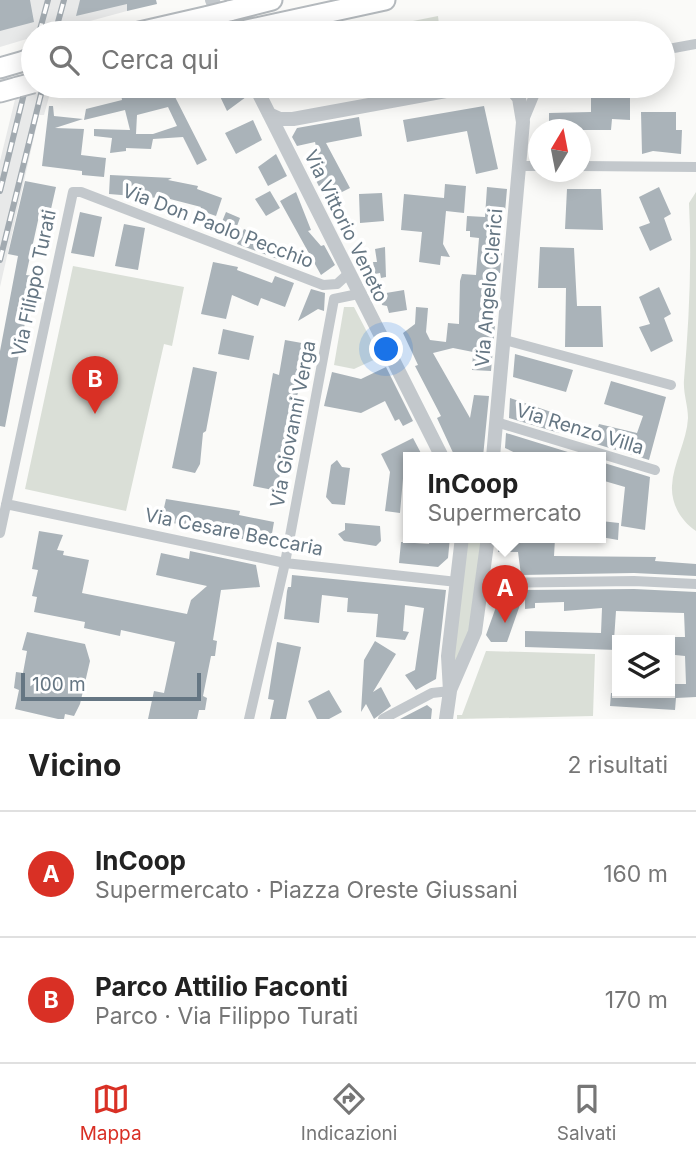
<!DOCTYPE html>
<html lang="it">
<head>
<meta charset="utf-8">
<style>
  body { margin:0; font-family:Inter,sans-serif; background:#f2f2f2; color:#222 }
  .controls { position:absolute; right:21px; bottom:21px; display:grid; overflow:hidden; border-radius:0px; box-shadow:0 4px 18px #0003 }
  .controls button { width:63px; height:63px; display:grid; place-items:center; padding:0; border:0; border-bottom:2px solid #e0e0e0; background:#fff; color:#222; font:35px sans-serif }
  .compass { position:absolute; left:528px; top:119px; width:63px; height:63px; border-radius:50%; background:#fff; box-shadow:0 4px 18px #0003; rotate:10deg }
  .scale { position:absolute; left:21px; bottom:18px; width:180px; box-sizing:border-box; padding-left:7px; border:4px solid #657683; border-top:0; font-size:19px; line-height:24px; white-space:nowrap; color:#657683; -webkit-text-stroke:5px #fff; paint-order:stroke }
  .you { position:absolute; left:387px; top:350px; width:24px; height:24px; margin:-18px; border:5px solid #fff; border-radius:50%; background:#1a73e8; box-shadow:0 0 0 10px #1a73e833 }
  .badge { display:grid; place-items:center; width:46px; height:46px; border-radius:50%; background:#d93025; color:#fff; font-size:23px; font-weight:700 }
  .pin { position:absolute; translate:-50% -58px; filter:drop-shadow(0 2px 4px #0008) }
  .pin::after { content:''; position:absolute; top:37px; width:24px; height:21px; background:inherit; clip-path:polygon(0 0,100% 0,50% 100%) }
  .popup { position:absolute; left:403px; top:452px; width:203px; height:91px; box-sizing:border-box; display:grid; place-content:center; border-radius:0px; background:#fff; filter:drop-shadow(0 2px 5px #0005); font-size:23px; white-space:nowrap; color:#767676 }
  .popup b { font-size:26px; color:#222 }
  .popup::after { content:''; position:absolute; left:50%; top:100%; margin-left:-14px; border:14px solid transparent; border-top-color:#fff }
  .list { margin:0; padding:0; list-style:none }
  h2 { display:flex; justify-content:space-between; align-items:center; height:91px; margin:0; padding:0 28px; font-size:30px }
  h2 small { font-size:23px; font-weight:400; color:#767676 }
  .list li { display:grid; grid-template-columns:46px 1fr auto; gap:21px; align-items:center; box-sizing:border-box; height:126px; padding:0 28px; border-top:2px solid #e0e0e0 }
  .list b { display:block; font-size:26px; white-space:nowrap }
  .list p { margin:0; font-size:23px; white-space:nowrap; color:#767676 }
  .list em { font-size:23px; font-style:normal; color:#767676 }
  .icon { flex:none; width:38px; height:38px; fill:none; stroke:currentColor; stroke-width:2; stroke-linecap:round; stroke-linejoin:round }
  .map { position:relative; flex:none; width:696px; height:719px; overflow:hidden }
  .search { position:absolute; background:#fff; box-shadow:0 4px 18px #0003; left:21px; right:21px; top:21px; height:77px; display:flex; align-items:center; gap:18px; box-sizing:border-box; padding:0 24px; border-radius:38px; color:#767676; font-size:26px }
  .sheet { height:343px; background:#fff }
  nav { display:flex; justify-content:space-around; align-items:center; box-sizing:border-box; height:98px; border-top:2px solid #e0e0e0; background:#fff; font-size:19px; color:#767676 }
  nav a { display:grid; justify-items:center; gap:4px }
  nav .on { color:#d93025 }
  .map>svg:first-child { display:block }
  .built { fill:#e8e9e9 }
  .green { fill:#dadfd7 }
  .building { fill:#aab3b9; fill-rule:evenodd }
  .lines { fill:none; stroke-linecap:round; stroke-linejoin:round }
  .motorway-casing { stroke:#b4b9bd; stroke-width:23 }
  .minor { stroke:#c3c8cc; stroke-width:10 }
  .tertiary { stroke:#c3c8cc; stroke-width:14 }
  .motorway { stroke:#fff; stroke-width:19 }
  .rail-casing { stroke:#a2aab0; stroke-width:6 }
  .rail { stroke:#fff; stroke-width:3.5; stroke-dasharray:10; stroke-linecap:butt }
  .motorway-bridge-casing { stroke:#b4b9bd; stroke-width:23; stroke-linecap:butt }
  .motorway-bridge { stroke:#fff; stroke-width:19 }
  .labels { text-anchor:middle; dominant-baseline:central; stroke-width:7; stroke-linejoin:round; paint-order:stroke }
  .street-label { font-size:19px; fill:#657683; stroke:#fff }
</style>
</head>
<body>
<div class="map">
<svg width="696" height="719" viewBox="0 0 696 719">
  <rect width="100%" height="100%" fill="#fafaf8"/>
  <path class="built" d="M0,0H127V11L68,27L66,33H33V86H52L44,115H39L0,287V161L30,38L0,47Z"/>
  <path class="green" d="M438,16L440,33H363V31Z
    M696,192V531C681,521 671,504 672,486C673,463 687,441 688,418C688,405 683,393 684,380C689,322 692,262 689,203Z
    M73,266L184,287L172,346L164,344L126,511L25,489Z
    M344,307H354L380,357L354,369L334,365Z
    M462,537H488L484,583L450,691Z
    M486,651L595,654L593,716L457,719V715H462Z"/>
  <path class="building" d="M0,0H30L34,22L0,31Z
    M80,0H156L157,4L127,11V4L76,16Z
    M161,86H168L173,93L207,160L197,165L183,137L153,139L151,149L126,148V151L110,153L112,138L94,136V129L130,130L125,110L84,120L86,109L122,100L121,94ZM168,107L177,126L153,134H136L137,115Z
    M215,86H241L246,97L227,111Z
    M328,86H367V91L327,98Z
    M598,86H624V95H630V120L612,119L611,130H549V113L591,112V95H598Z
    M49,106H53L54,116L83,119L55,128L84,129L81,155L106,158L104,177L82,175V171L42,166Z
    M484,106L498,169L476,174L467,131L407,142L403,120Z
    M641,112H676V130H682L681,154L653,151L642,154Z
    M359,117L362,136L326,143L350,188L326,200L308,165L319,159L315,142L297,146L292,137L297,128Z
    M253,120L262,140L236,154L225,133Z
    M276,154L287,176L268,186L258,167Z
    M110,175L172,178L168,180L198,186L197,189L222,198L216,216L199,210L201,207L170,199L109,194Z
    M25,181L56,187L51,209L41,207L26,275L34,276L5,427L0,426V351L18,256L8,254Z
    M445,184L466,186L464,213L446,211L443,244L450,257L441,256L440,265L419,262L422,232L401,230L404,194L444,198Z
    M487,187L507,189L505,212L495,211L492,249L502,250L500,273L486,272L484,301L497,302L491,371L472,370L473,352L453,348L433,353L470,418L474,395L489,396L483,457H455L437,418L441,416L415,366L418,365L403,333L415,324L416,307L428,308L426,332L430,340L446,342L448,323L459,324L460,281L462,274L476,275L479,238L470,237V231H466L467,216L485,217Z
    M659,187L671,214L664,218L672,240L650,251L639,227L650,223L639,197Z
    M567,189H601L603,230L565,229Z
    M270,191L280,208L266,216L255,199Z
    M296,192L311,230L308,231L321,246L324,245L335,265L321,275L280,201Z
    M382,193L384,221L360,223L359,194Z
    M80,212L102,217L94,257L71,253Z
    M226,212L240,218L234,234L219,229Z
    M124,224L145,228L138,270L115,266Z
    M244,229L291,250L286,262L237,244Z
    M385,247L386,277L381,278L380,273L375,274L373,262H377L375,249Z
    M540,247L574,248L577,306H601L603,347H565L566,288H538Z
    M213,262L238,267L237,270L272,283L275,276L294,283L285,307L261,298L258,306L232,295L226,319L201,314Z
    M659,287L671,314L664,318L673,341L651,352L639,327L650,324L639,297Z
    M311,289L325,293L324,311L318,309L298,321Z
    M404,290L407,310L389,313L387,306L382,305L380,294Z
    M223,329L254,336L249,360L218,354Z
    M285,340L313,345L309,368L303,367L295,407L291,409L286,424L290,425L284,456L278,483L275,482L273,490L253,486L273,373L279,375Z
    M515,354L573,370L566,392L513,377Z
    M193,367L217,372L206,431L203,433L200,464L195,473L172,468Z
    M386,367L413,421L403,426L399,419L395,421L385,401L361,413L324,406L332,372L361,379Z
    M611,381L666,397L649,460L593,443L599,424L637,433L643,416L604,404Z
    M510,398L563,416L559,433L509,418Z
    M506,433L584,457H524L505,448Z
    M413,438L423,457H409V468L404,467L400,513L385,511L390,472L381,454Z
    M337,460L342,467L350,468L345,505L332,504L326,497L331,465Z
    M601,462L650,477L645,530L621,526L625,487L601,480Z
    M166,499L240,511L239,515L274,522L270,545L233,537L235,534L161,521Z
    M601,521L619,523L618,540L601,537Z
    M345,523L380,526L381,541L376,546L344,541L338,534L345,530Z
    M39,531L63,535L57,550L64,551L63,555L89,560L82,593L187,614L191,600L207,586L156,575L161,553L189,559L190,551L256,565L260,587L221,590L213,640L217,641L215,656H211L203,696L207,698L205,710H199L197,719H148L154,691L164,693L175,642L121,630L120,636L84,628L85,622L34,612L37,597L32,596L38,570L32,569Z
    M430,537H450L448,558L438,567L399,563L401,542L429,544Z
    M498,537L555,539L554,556L656,557L655,561L696,564V576L634,573L521,575L518,552H498Z
    M292,575L446,590L436,679L416,690L405,675L415,670L424,608L405,605L403,631L409,632L405,640L376,637L378,614L347,612L348,598L322,595L319,623L284,619L287,591L288,587H291Z
    M634,589L696,592V697L676,698L675,710L610,706L611,693H670V684H686L685,656L675,655V637H685L684,613L616,611L614,640H617V650L525,647V631L601,633L602,608L564,611V602L535,603V608L525,609V590Z
    M522,599L507,642H491L486,635L496,607L507,601Z
    M27,632L85,644L90,661L80,704L74,716L65,714L64,719H58L15,709L19,690L14,688L16,672L23,673L27,651L22,650Z
    M375,641L396,654L373,692L381,687L391,706L374,719L366,704L361,712L364,660Z
    M277,642L301,647L286,719H270L274,700L268,699Z
    M329,690L342,712L329,719H317L308,701Z
    M427,705L432,709L431,719H400Z"/>
  <g class="lines">
    <g class="motorway-casing">
      <path id="motorway" d="M229,11L272,0
        M135,33L209,16
        M233,33L385,0
        M0,68L24,61
        M0,92L18,87"/>
    </g>
    <path class="minor" d="M663,50L696,44
      M524,120L538,86
      M519,166H538
      M580,166L696,167
      M505,340L671,385
      M496,422L655,470
      M6,504L285,563L457,582
      M0,533L73,192H81L323,285L337,284L348,274
      M484,583L634,581L696,584
      M249,719L285,563L334,299L358,294
      M383,719L432,693L450,691"/>
    <path class="tertiary" d="M212,0L228,33
      M255,86L442,457
      M269,114L280,119H293L473,86
      M493,457L523,122L519,98L509,86
      M450,690L475,632L488,537
      M446,719L450,691L448,656L462,537"/>
    <use href="#motorway" class="motorway"/>
    <g class="rail-casing">
      <path id="rail" d="M39,33L48,0
        M55,33L64,0
        M0,191L33,57
        M0,260L43,86"/>
    </g>
    <use href="#rail" class="rail"/>
    <g class="motorway-bridge-casing">
      <path id="motorway-bridge" d="M209,16L229,11
        M24,61L33,58
        M18,87L33,83"/>
    </g>
    <use href="#motorway-bridge" class="motorway-bridge"/>
  </g>
  <g class="labels">
    <g class="street-label">
      <text transform="translate(218 226) rotate(21)">Via Don Paolo Pecchio</text>
      <text transform="translate(346 226) rotate(64)">Via Vittorio Veneto</text>
      <text transform="translate(34 283) rotate(-78)">Via Filippo Turati</text>
      <text transform="translate(489 288) rotate(-85)">Via Angelo Clerici</text>
      <text transform="translate(293 424) rotate(-79)">Via Giovanni Verga</text>
      <text transform="translate(580 429) rotate(17)">Via Renzo Villa</text>
      <text transform="translate(234 532) rotate(11)">Via Cesare Beccaria</text>
    </g>
  </g>
</svg>
<div class="controls">
<button><svg class="icon" aria-label="layers" viewBox="0 0 24 24"><path d="M12 4l9 5-9 5-9-5zM3 14l9 5 9-5"/></svg></button>
</div>
<svg class="compass" viewBox="-18 -18 36 36"><path d="M0-13l5 13h-10z" fill="#e53935"/><path d="M0 13l5-13h-10z" fill="#767676"/></svg>
<div class="scale">100 m</div>
<div class="you"></div>
<div class="pin badge" style="left:505px;top:623px">A</div>
<div class="popup"><b>InCoop</b>Supermercato</div>
<div class="pin badge" style="left:95px;top:414px">B</div>
<div class="search"><svg class="icon" aria-label="search" viewBox="0 0 24 24"><circle cx="10" cy="10" r="6"/><path d="M15 15l6 6"/></svg>Cerca qui</div>
</div>
<section class="sheet">
<h2>Vicino<small>2 risultati</small></h2>
<ul class="list">
<li><span class="badge">A</span><div><b>InCoop</b><p>Supermercato · Piazza Oreste Giussani</p></div><em>160 m</em></li>
<li><span class="badge">B</span><div><b>Parco Attilio Faconti</b><p>Parco · Via Filippo Turati</p></div><em>170 m</em></li>
</ul>
</section>
<nav>
<a class="on"><svg class="icon" aria-label="map" viewBox="0 0 24 24"><path d="M3 6l6-2 6 2 6-2v14l-6 2-6-2-6 2zM9 4v14M15 6v14"/></svg>Mappa</a>
<a><svg class="icon" aria-label="directions" viewBox="0 0 24 24"><path d="M12 3l9 9-9 9-9-9zM9 14v-3h6M13 9l2 2-2 2"/></svg>Indicazioni</a>
<a><svg class="icon" aria-label="saved" viewBox="0 0 24 24"><path d="M7 4h10v16l-5-4-5 4z"/></svg>Salvati</a>
</nav>
</body>
</html>
